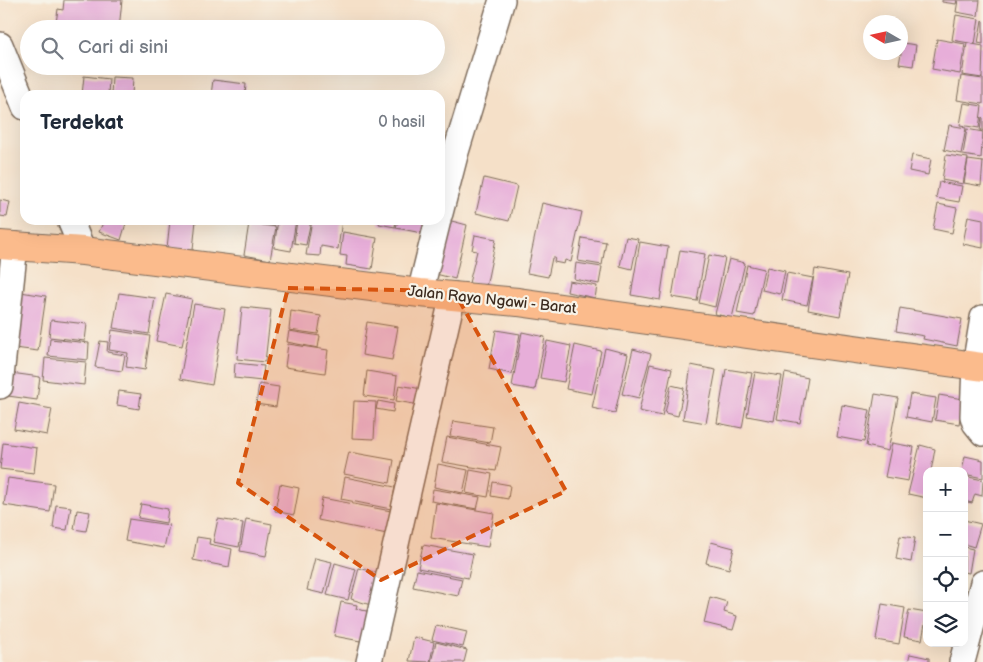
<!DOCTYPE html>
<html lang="id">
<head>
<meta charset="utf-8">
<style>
  body { margin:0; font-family:"Balsamiq Sans",sans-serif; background:#f6f6f7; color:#1f2937 }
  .controls { position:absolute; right:15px; bottom:15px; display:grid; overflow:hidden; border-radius:10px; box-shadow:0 5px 20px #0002 }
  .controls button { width:45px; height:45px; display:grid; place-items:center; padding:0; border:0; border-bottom:1px solid #e0e1e3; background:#fff; color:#1f2937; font:25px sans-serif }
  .compass { position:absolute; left:863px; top:15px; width:45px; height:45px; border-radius:50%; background:#fff; box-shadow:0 5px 20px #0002; rotate:279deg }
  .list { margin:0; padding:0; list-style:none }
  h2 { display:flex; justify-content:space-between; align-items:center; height:65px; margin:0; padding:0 20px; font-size:21px }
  h2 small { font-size:16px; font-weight:400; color:#747a83 }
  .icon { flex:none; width:28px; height:28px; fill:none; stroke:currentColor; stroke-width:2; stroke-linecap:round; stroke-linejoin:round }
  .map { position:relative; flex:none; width:983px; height:662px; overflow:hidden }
  .search { position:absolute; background:#fff; box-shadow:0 5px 20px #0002; left:20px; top:20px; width:425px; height:55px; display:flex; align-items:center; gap:12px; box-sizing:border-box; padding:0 18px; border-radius:28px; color:#747a83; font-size:19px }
  .panel { position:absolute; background:#fff; box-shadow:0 5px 20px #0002; left:20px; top:90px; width:425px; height:135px; border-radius:15px }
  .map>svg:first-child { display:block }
  .building { fill:#e7aed9 }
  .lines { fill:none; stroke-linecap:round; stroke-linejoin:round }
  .minor-casing { stroke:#7c6a5a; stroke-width:28 }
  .major-casing { stroke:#7c6a5a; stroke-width:30 }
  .minor { stroke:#fff; stroke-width:25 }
  .major { stroke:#fbbb8c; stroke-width:28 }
  .marked { fill:#d7540e; fill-opacity:0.2; stroke:#d7540e; stroke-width:4; stroke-dasharray:10 6; stroke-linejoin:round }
  .labels { text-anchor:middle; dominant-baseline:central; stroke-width:4.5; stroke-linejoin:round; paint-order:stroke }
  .street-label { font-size:15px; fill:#3b2a1e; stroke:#f7f3e8 }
</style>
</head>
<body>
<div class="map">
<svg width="983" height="662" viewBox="0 0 983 662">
  <rect width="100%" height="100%" fill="#f7f3e8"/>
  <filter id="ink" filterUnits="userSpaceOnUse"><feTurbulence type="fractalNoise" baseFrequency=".02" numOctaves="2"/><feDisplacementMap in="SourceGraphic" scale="10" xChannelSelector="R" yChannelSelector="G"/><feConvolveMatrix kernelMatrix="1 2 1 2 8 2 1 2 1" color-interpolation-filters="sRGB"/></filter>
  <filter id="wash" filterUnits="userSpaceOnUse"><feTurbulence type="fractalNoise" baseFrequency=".0096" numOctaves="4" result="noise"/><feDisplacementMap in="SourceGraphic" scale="20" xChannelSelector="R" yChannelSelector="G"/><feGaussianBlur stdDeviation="1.12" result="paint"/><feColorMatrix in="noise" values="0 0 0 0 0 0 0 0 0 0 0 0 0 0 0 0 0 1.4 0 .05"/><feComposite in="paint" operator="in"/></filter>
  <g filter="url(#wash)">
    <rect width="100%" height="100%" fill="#f5e0c8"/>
    <g id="blocks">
      <path class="building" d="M64,0H122L119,29L56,23L58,9L63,10Z
        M942,0H957L956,4L942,2Z
        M958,0H980L978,16L956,12Z
        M956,15L979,19L975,44L952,40Z
        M982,20L983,21V44L978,43Z
        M937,39L965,44L960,74L932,69Z
        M903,43L916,45L913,66L899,64Z
        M967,43L983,46L982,78L962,75Z
        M84,76L109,79L108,95H82Z
        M961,76L983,79V104L957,100Z
        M112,77L133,78L132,95H111Z
        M213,80L246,84L245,95H211Z
        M964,103L982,106L979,128L960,125Z
        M982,117L983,118V131H980Z
        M949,125L966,128L961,154L944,150Z
        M967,129L983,132L981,158L963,155Z
        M912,155L931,159L928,175L909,171Z
        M946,155L968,158L963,184L942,180Z
        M968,160L983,162L981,186L964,183Z
        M484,178L517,186L509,221L476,213Z
        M939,182L962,186L959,202L936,198Z
        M0,200L10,202L7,217L0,216Z
        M542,203L582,212L571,262L565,260L564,264L554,262L555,258H552L548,277L527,273Z
        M938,204L957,208L952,233L933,229Z
        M968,216L983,219V248L963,244Z
        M104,220H127L121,240L99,232Z
        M170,220H196L193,250L167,248Z
        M250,220H276L275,225Z
        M278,220H296L291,251L274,248Z
        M297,220H311L306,245L294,243Z
        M312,220H342L338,249L321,246L320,256L306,255Z
        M380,220H396L395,227L379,224Z
        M398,220H429L427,234L396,228Z
        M448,220L467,225L455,279L436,274Z
        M249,223L276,227L270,260L244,255Z
        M343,232L377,238L372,269L346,265L347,256L340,255Z
        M475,235L496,239L486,287L469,283L477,251L472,250Z
        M626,237L638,239L632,269L620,266Z
        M582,238L606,242L602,265L578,261Z
        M640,242L668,247L660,300L631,295Z
        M680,250L705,254L697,301L672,297Z
        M709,255L725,258L715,307L699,303Z
        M729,259L745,263L732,318L715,314Z
        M576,263L602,267L599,284L574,279Z
        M747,265L764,269L754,316L737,313Z
        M767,267L785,271L780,294L762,290Z
        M815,269L848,275L840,316L808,310Z
        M787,273L813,278L807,305L782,300Z
        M569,281L597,286L595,298L567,292Z
        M14,291L46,296L38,351L7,347Z
        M119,293L155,298L149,334L113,328Z
        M166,294L192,299L182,346L156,341Z
        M194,304L225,309L212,385L180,379Z
        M242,307L271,310L265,362L237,359Z
        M900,308L962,319L957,346L923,339L924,336L896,331Z
        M291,311L321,316L318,334L289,330Z
        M51,320L87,324L85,341L49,337Z
        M367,322L398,327L392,360L362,355Z
        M112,330L150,336L145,370L126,367L128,353L109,350Z
        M496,330L520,334L512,374L489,369Z
        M289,331L320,336L318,348L287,342Z
        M522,332L545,337L535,390L512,386Z
        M50,339L89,343L88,360L48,356Z
        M100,341L108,342L107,352L125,355L122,371L95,367Z
        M547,341L571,346L564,382L540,378Z
        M288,344L328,350L325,373L285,367Z
        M575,345L601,351L592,394L566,389Z
        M605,348L628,354L615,413L592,408Z
        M633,349L651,354L639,398L622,394Z
        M45,358L86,362L84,385L43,380Z
        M235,363L264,366L262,381L234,378Z
        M650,364L672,369L662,416L639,411Z
        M691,365L716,370L706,423L683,419Z
        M726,369L752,373L742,428L717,423Z
        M367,371L397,376L394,400L364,396Z
        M755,372L782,376L774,421L747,416Z
        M11,373L40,377L37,400L8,396Z
        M785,373L808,378L800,423L777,419Z
        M259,384L279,387L276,407L256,404Z
        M399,385L422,389L420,405L396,401Z
        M671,385L684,388L678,416L665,413Z
        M119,391L141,394L139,409L117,405Z
        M875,394L898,398L888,451L866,446Z
        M910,394L936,398L932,422L906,417Z
        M939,395L963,399L959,424L935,420Z
        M354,401L376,402L374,439L352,438Z
        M378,401L394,404L393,412L376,409Z
        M19,403L52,409L47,435L14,429Z
        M842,405L870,410L864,442L837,437Z
        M453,421L493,427L490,443L450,436Z
        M447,437L501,447L496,471L442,462Z
        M3,443L37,448L34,473L0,469Z
        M892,443L914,447L908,481L885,477Z
        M920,445L935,449L931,471H927V498L908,494Z
        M349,452L394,460L390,483L344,474Z
        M965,456L983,460V478L964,474V471H962Z
        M438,464L468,470L463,493L434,487Z
        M470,470L492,474L488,497L466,493Z
        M964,476L983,480L982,496L975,494L972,503L964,501Z
        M345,477L395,487L391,509L341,499Z
        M8,478L54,484L50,512L4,505Z
        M493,482L510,485L508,499L491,496Z
        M280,484L299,488L294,515L275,511Z
        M433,489L480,497L477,509L431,501Z
        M322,498L391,511L387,534L318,520Z
        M436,503L494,513L488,547L431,538Z
        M141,504L168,509L166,523L138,518Z
        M56,505L71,507L67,530L53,528Z
        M77,510L90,512L86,531L74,529Z
        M129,519L169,525L164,548L125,541Z
        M218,519L243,523L239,547L213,542Z
        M246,519L272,524L266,556L240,551Z
        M964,520L981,524L974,547L964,544Z
        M900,536L915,538L911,562L896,559Z
        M197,537L210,539L209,544L232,549L229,567L193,560Z
        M711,542L734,548L729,569L706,563Z
        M423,545L473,554L468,578L418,568Z
        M964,547L973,549L969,573L964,572Z
        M315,558L332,562L324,594L307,590Z
        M335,563L356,569L348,600L327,595Z
        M359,568L382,574L374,606L351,599Z
        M417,570L462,579L458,596L413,587Z
        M710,597L727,602L724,612L737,616L733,630L704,623Z
        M341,602L357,605L356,609L377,613L371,643L334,636Z
        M882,604L905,608L899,644L876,640Z
        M909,610L927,613L922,640L904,637Z
        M436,625L467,632L463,647L432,640Z
        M414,637L434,642L430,662L409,661Z
        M436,642L467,650L464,662H431Z
        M910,654L929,658V662H908Z"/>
    </g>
  </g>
  <g filter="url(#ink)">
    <use href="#blocks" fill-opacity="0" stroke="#7c6a5a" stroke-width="1"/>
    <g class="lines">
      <g class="minor-casing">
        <path id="minor" d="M0,45L25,107
          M440,213L455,155L502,0
          M70,220L83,251
          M420,293L438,220
          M983,318L975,366L973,416L975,423L983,433
          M0,386L15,245
          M369,662L453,295
          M962,662L983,583"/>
      </g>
      <g class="major-casing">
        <path id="major" d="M0,245L83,251L420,293L518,302L983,367"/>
      </g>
      <use href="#minor" class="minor"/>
      <use href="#major" class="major"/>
    </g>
  </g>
  <path class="marked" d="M288,288L454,291L566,491L381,580L238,483Z"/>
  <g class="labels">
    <g class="street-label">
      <text transform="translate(492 300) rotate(6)">Jalan Raya Ngawi - Barat</text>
    </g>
  </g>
</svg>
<div class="controls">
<button>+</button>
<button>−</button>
<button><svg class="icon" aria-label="locate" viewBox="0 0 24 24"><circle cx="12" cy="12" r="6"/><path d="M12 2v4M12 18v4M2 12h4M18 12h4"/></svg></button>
<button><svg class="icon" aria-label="layers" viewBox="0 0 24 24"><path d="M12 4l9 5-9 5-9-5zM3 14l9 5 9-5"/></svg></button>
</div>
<svg class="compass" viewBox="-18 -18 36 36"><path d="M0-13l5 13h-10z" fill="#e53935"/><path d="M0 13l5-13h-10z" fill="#747a83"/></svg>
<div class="search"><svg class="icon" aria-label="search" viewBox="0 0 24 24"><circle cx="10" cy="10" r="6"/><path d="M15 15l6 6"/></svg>Cari di sini</div>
<section class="panel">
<h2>Terdekat<small>0 hasil</small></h2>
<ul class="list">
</ul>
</section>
</div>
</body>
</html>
